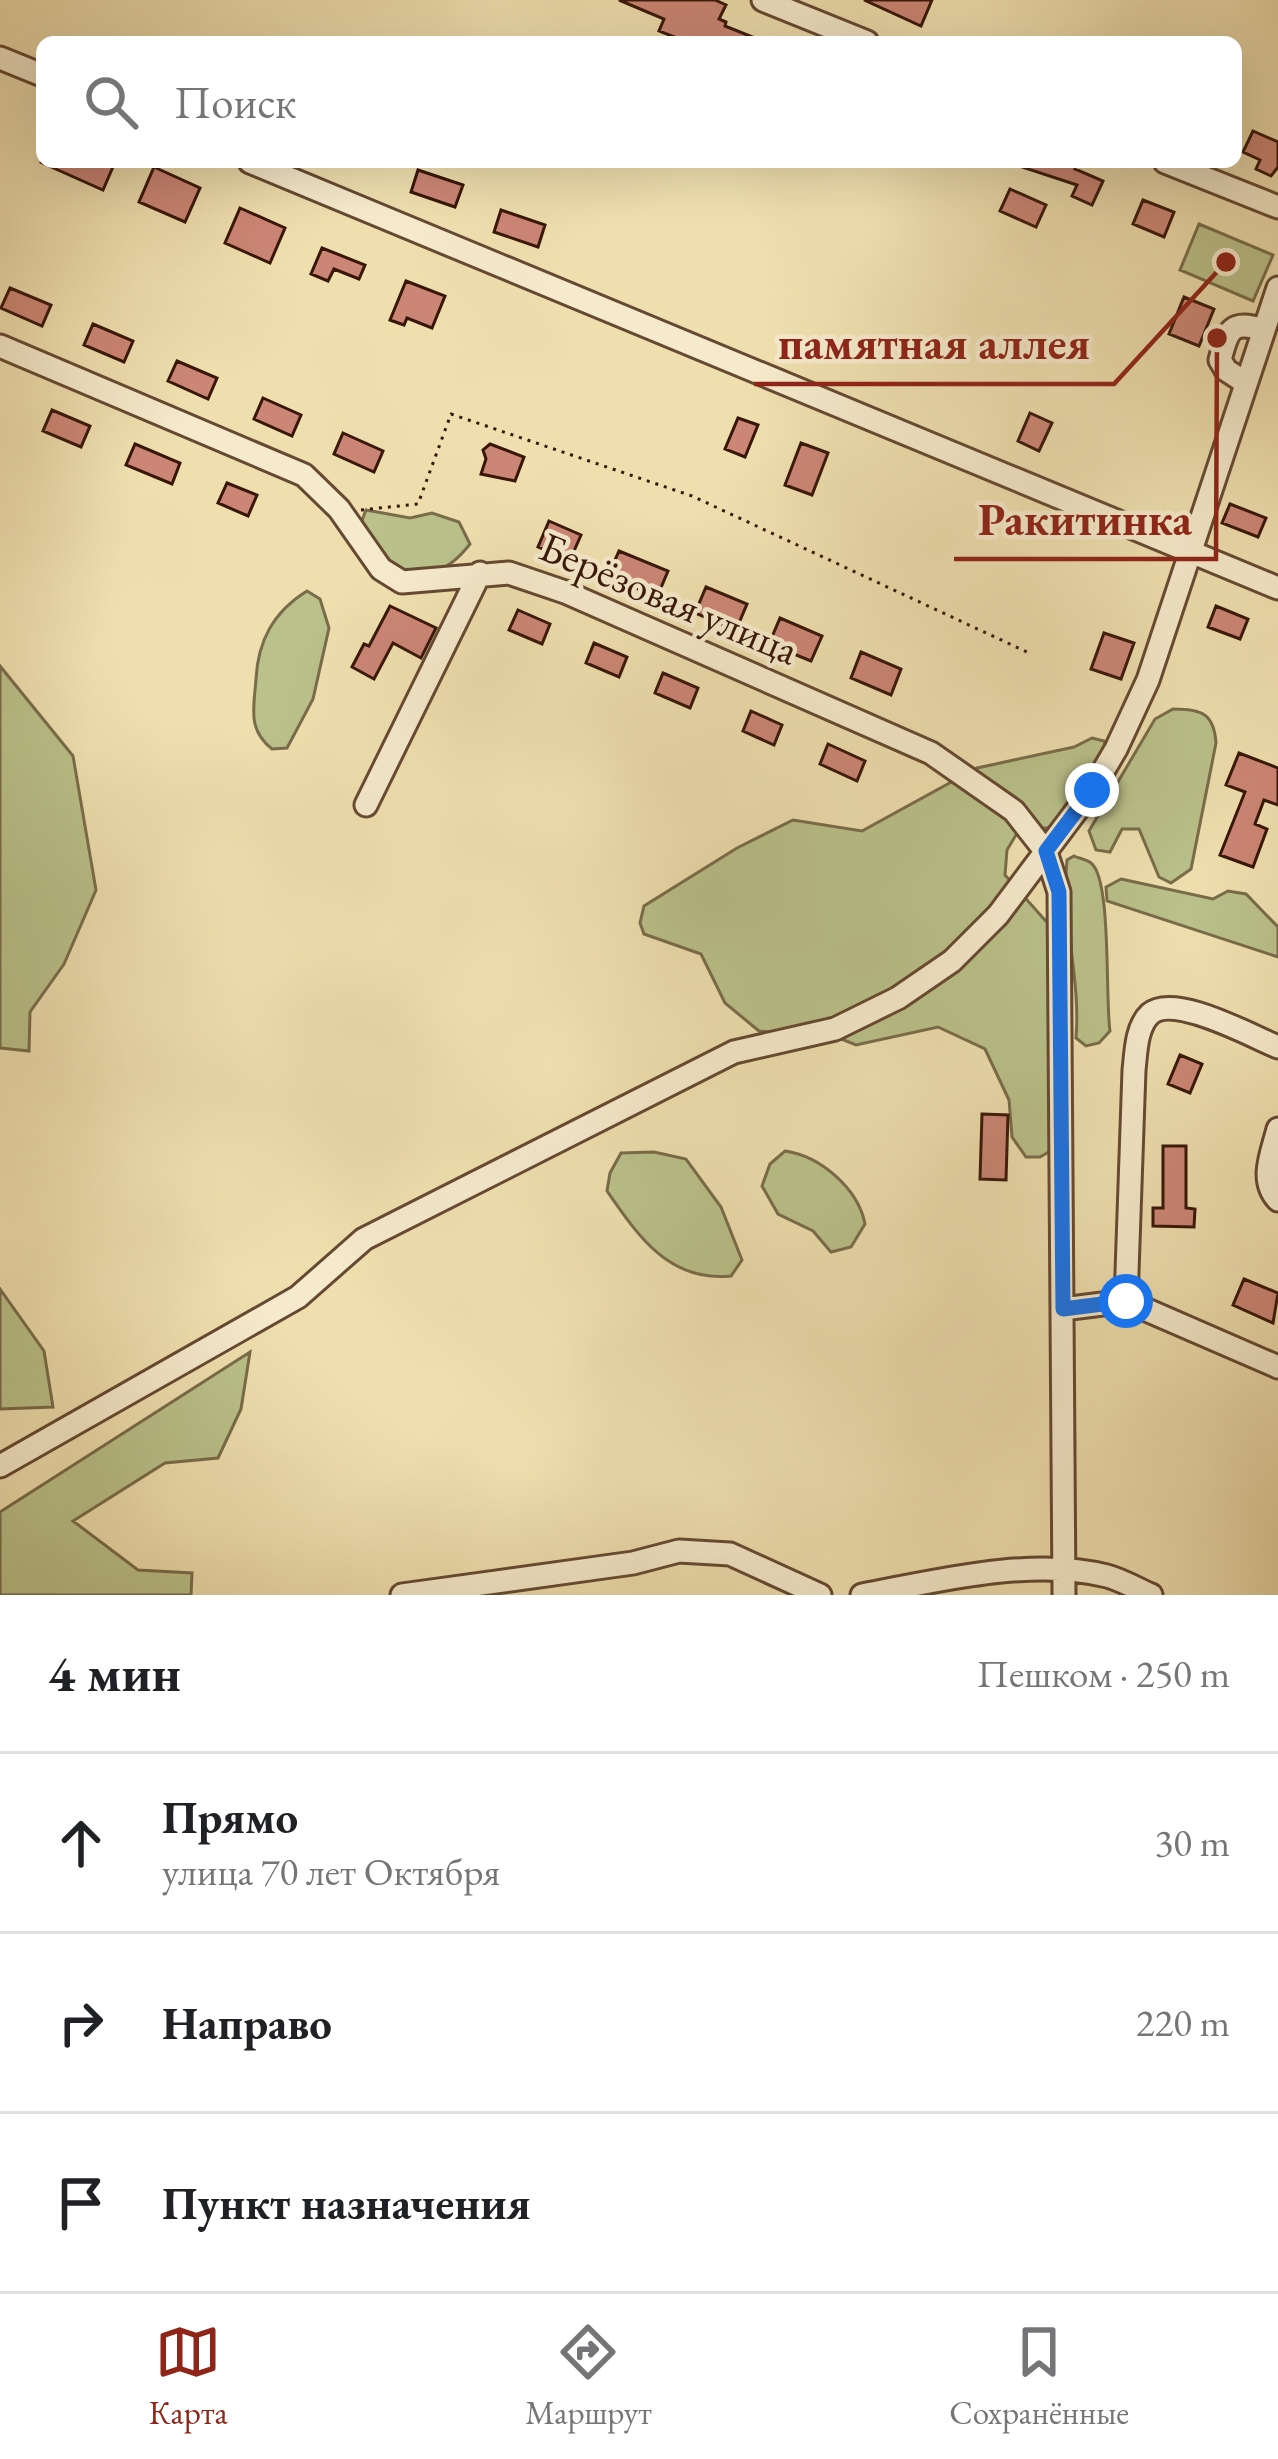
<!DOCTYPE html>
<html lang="ru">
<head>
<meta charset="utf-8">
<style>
  body { margin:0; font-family:"EB Garamond",serif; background:#f2f2f2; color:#202124 }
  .stop { position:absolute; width:36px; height:36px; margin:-27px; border:9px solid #1a73e8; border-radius:50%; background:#fff }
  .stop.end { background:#1a73e8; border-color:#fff; box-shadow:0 3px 12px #0008 }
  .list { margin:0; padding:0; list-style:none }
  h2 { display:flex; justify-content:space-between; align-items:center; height:156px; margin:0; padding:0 48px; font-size:51px }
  h2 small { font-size:39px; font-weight:400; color:#757577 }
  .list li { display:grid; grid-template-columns:78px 1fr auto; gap:36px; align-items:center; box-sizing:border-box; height:180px; padding:0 48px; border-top:3px solid #e0e0e0 }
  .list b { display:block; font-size:45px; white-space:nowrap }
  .list p { margin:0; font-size:39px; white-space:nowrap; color:#757577 }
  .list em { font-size:39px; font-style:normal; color:#757577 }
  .icon { flex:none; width:66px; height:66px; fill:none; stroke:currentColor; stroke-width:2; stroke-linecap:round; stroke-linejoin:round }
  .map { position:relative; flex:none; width:1278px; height:1595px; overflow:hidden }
  .search { position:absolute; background:#fff; box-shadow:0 12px 48px #0002; left:36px; right:36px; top:36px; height:132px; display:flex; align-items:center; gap:30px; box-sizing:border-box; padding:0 42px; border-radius:18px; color:#757577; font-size:45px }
  .sheet { height:696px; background:#fff }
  nav { display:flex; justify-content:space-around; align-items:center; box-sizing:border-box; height:168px; border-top:3px solid #e0e0e0; background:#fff; font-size:33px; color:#757577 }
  nav a { display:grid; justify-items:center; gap:6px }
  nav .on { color:#8f2418 }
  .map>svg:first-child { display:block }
  .green { fill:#bac18a; stroke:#796c4a; stroke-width:3 }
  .building { fill:#cc8676; stroke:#381709; stroke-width:3 }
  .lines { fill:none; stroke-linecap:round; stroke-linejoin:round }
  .minor-casing { stroke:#664932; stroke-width:27 }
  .path { stroke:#381709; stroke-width:3; stroke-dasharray:3 6; stroke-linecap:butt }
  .minor { stroke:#f5eacb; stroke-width:21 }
  .route { stroke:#1a73e8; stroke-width:15 }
  .labels { text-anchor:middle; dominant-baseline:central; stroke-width:9; stroke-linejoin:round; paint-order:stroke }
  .street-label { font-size:42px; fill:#381709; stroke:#f5eacb }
  .leader { fill:none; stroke:#8f2418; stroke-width:4.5 }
  .callout-dot { fill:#8f2418; stroke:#f5eacb; stroke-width:4.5 }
  .callout-label { font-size:45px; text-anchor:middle; font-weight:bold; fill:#8f2418; stroke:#f5eacb; stroke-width:9; stroke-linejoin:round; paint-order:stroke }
</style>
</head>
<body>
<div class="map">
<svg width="1278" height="1595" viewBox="0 0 1278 1595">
  <rect width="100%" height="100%" fill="#efdfaf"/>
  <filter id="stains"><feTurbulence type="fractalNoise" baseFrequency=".00167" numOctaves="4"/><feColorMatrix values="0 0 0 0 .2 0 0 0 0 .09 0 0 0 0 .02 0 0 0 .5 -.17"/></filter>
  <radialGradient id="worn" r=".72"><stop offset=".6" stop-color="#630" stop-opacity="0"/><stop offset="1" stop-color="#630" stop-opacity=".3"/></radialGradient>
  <path class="green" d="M1199,224L1273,255L1253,301L1180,270Z
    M366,510L410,518L432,513L459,522L470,544C444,577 430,574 390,569L361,523Z
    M307,591L320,599L329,628L313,699L287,748L272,749C247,729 254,708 256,679C258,641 273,612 307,591Z
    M0,666L73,756L96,890L64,964L30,1012L29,1051L0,1048Z
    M1173,709C1201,709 1214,713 1216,743L1191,869L1171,883L1159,877L1139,829H1122L1110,852L1096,850L1089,831L1155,719Z
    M1092,738L1104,741L1107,753L1060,827L1019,830L1007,850L1005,875L1052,928L1054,1149L1040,1157H1026L1012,1137L1009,1100L985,1049L938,1027L856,1045L839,1038L759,1031L725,1003L701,954L644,934L640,923L644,906L737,848L793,820L862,831L977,768L1074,747Z
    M1074,856C1078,858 1088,860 1091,863C1112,879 1105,1000 1110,1031L1099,1043L1086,1046L1076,1038C1081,979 1061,919 1067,860Z
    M1121,879L1213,899L1228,891L1246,894L1278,927V957L1107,901L1106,887Z
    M785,1151C820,1156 858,1188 865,1224L851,1247L831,1252L813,1231L778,1214L762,1186L770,1164Z
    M654,1152L686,1159L721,1207L742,1260L731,1276C669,1282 639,1237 607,1191L610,1173L621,1153Z
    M0,1289L44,1351L53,1407L0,1409Z
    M250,1352L241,1409L218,1458L165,1463L73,1521L138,1570L192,1573L191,1595H0V1512Z"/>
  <path class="building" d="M619,0H715L726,5L719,19L726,22L725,26L765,42L679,39L659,31L664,19Z
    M864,0H932L921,26Z
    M1253,131L1278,142V167L1271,176L1256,169L1260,160L1243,152Z
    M40,162H115L103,190Z
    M1007,162H1078L1075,169L1103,181L1092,205L1072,196L1077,185Z
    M154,167L200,188L185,222L139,202Z
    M418,170L463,185L455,207L411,192Z
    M1010,189L1046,205L1036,227L1000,211Z
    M1143,200L1174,212L1164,237L1133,224Z
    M240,208L285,228L270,263L225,243Z
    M501,210L545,225L538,247L494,232Z
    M322,248L365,265L359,279L334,269L328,281L311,274Z
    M406,281L445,296L432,328L407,318L404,325L390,320Z
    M10,288L51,305L42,326L1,308Z
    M1184,297L1214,309L1199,346L1169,334Z
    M93,324L133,341L124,362L84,345Z
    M177,361L217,378L208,399L168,381Z
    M263,398L301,415L292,436L254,419Z
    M52,410L90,426L81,447L43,431Z
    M1030,413L1052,423L1039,451L1018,441Z
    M738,418L758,425L745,457L725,449Z
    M343,433L383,451L374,472L334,454Z
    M801,443L828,453L812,495L785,485Z
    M135,444L180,463L172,484L126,465Z
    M490,444L524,457L515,481L481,474L486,459L483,450Z
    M227,483L257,495L248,516L218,503Z
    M1230,504L1266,518L1258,537L1222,523Z
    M549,521L581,535L570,560L538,547Z
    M619,551L668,571L657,597L608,576Z
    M706,587L747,604L736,630L695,613Z
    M390,606L436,628L421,658L393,643L374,679L352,667L364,644L369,646Z
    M1216,606L1248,619L1240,639L1208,627Z
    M518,610L550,624L542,644L509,630Z
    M780,618L822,636L811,661L769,644Z
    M1104,633L1134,643L1121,679L1091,669Z
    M594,643L627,657L619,677L586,663Z
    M861,652L901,669L891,695L851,678Z
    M663,673L698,688L690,708L655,693Z
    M751,711L782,725L774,745L743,731Z
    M828,744L865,761L857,781L820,764Z
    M1239,753L1278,768V805L1264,800L1255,824L1267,829L1253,867L1220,855L1245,792L1226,785Z
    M1180,1055L1202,1064L1190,1093L1168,1084Z
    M982,1114L1008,1115L1006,1180L980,1179Z
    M1163,1146H1186V1208L1195,1209L1194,1227L1153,1226V1208H1163Z
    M1244,1279L1278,1293L1273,1323L1233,1305Z"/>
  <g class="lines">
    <g class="minor-casing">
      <path id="minor" d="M763,0L867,42
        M0,58L42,75
        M250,162L1278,588
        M1165,162L1278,207
        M0,346L304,475L339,509L381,569L402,582L509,573L565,592L931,753L1014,811L1046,852L1059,892L1064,1595
        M1246,383L1226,370L1220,360C1228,329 1231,320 1264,330
        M366,805L480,573
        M1278,1129C1272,1153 1259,1180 1278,1200
        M1126,1301L1134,1070C1136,1053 1136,1027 1150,1014C1174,993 1251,1036 1278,1047
        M1063,1309L1126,1301L1278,1367
        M0,1466L298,1297L364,1239L734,1052L835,1029L898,998L952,961L998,915L1092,790L1116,749L1148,680L1278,288
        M402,1595L633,1563L679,1551L730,1554L820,1595
        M862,1595C937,1581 1031,1557 1107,1576C1122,1580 1137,1589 1151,1595"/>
    </g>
    <path class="path" d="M361,510L418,504L451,414L692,496L1027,652"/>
    <use href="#minor" class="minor"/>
  </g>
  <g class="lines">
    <path class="route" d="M1092,790L1046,851L1059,892L1063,1309L1126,1301"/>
  </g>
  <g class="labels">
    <g class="street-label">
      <text transform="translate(669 598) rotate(23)">Берёзовая улица</text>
    </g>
  </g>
  <path class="leader" d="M1226 262L1114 384H754M1217 338L1216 559H954"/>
  <g class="callout-dot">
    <circle cx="1226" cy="262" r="12"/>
    <circle cx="1217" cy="338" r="12"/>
  </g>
  <g class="callout-label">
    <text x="934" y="359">памятная аллея</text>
    <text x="1085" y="535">Ракитинка</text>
  </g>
  <rect width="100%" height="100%" filter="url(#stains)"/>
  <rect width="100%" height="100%" fill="url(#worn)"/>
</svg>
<div class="stop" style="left:1126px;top:1301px"></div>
<div class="stop end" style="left:1092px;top:790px"></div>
<div class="search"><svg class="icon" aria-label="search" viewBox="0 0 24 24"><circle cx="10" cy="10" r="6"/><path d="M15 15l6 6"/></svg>Поиск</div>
</div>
<section class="sheet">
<h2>4 мин<small>Пешком · 250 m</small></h2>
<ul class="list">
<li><svg class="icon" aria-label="ahead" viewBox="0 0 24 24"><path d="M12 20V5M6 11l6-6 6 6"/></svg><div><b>Прямо</b><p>улица 70 лет Октября</p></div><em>30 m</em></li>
<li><svg class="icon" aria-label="right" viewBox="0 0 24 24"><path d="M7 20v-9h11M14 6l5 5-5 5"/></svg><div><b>Направо</b></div><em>220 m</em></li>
<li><svg class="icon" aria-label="arrive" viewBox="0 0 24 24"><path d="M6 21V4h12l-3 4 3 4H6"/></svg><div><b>Пункт назначения</b></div></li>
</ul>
</section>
<nav>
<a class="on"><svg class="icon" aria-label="map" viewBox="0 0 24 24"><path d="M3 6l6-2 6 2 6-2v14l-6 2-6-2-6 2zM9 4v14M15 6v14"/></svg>Карта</a>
<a><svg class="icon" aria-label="directions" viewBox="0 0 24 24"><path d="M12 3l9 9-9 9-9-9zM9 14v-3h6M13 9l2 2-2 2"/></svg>Маршрут</a>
<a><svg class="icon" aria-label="saved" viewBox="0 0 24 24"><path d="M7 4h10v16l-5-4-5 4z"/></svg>Сохранённые</a>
</nav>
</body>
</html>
